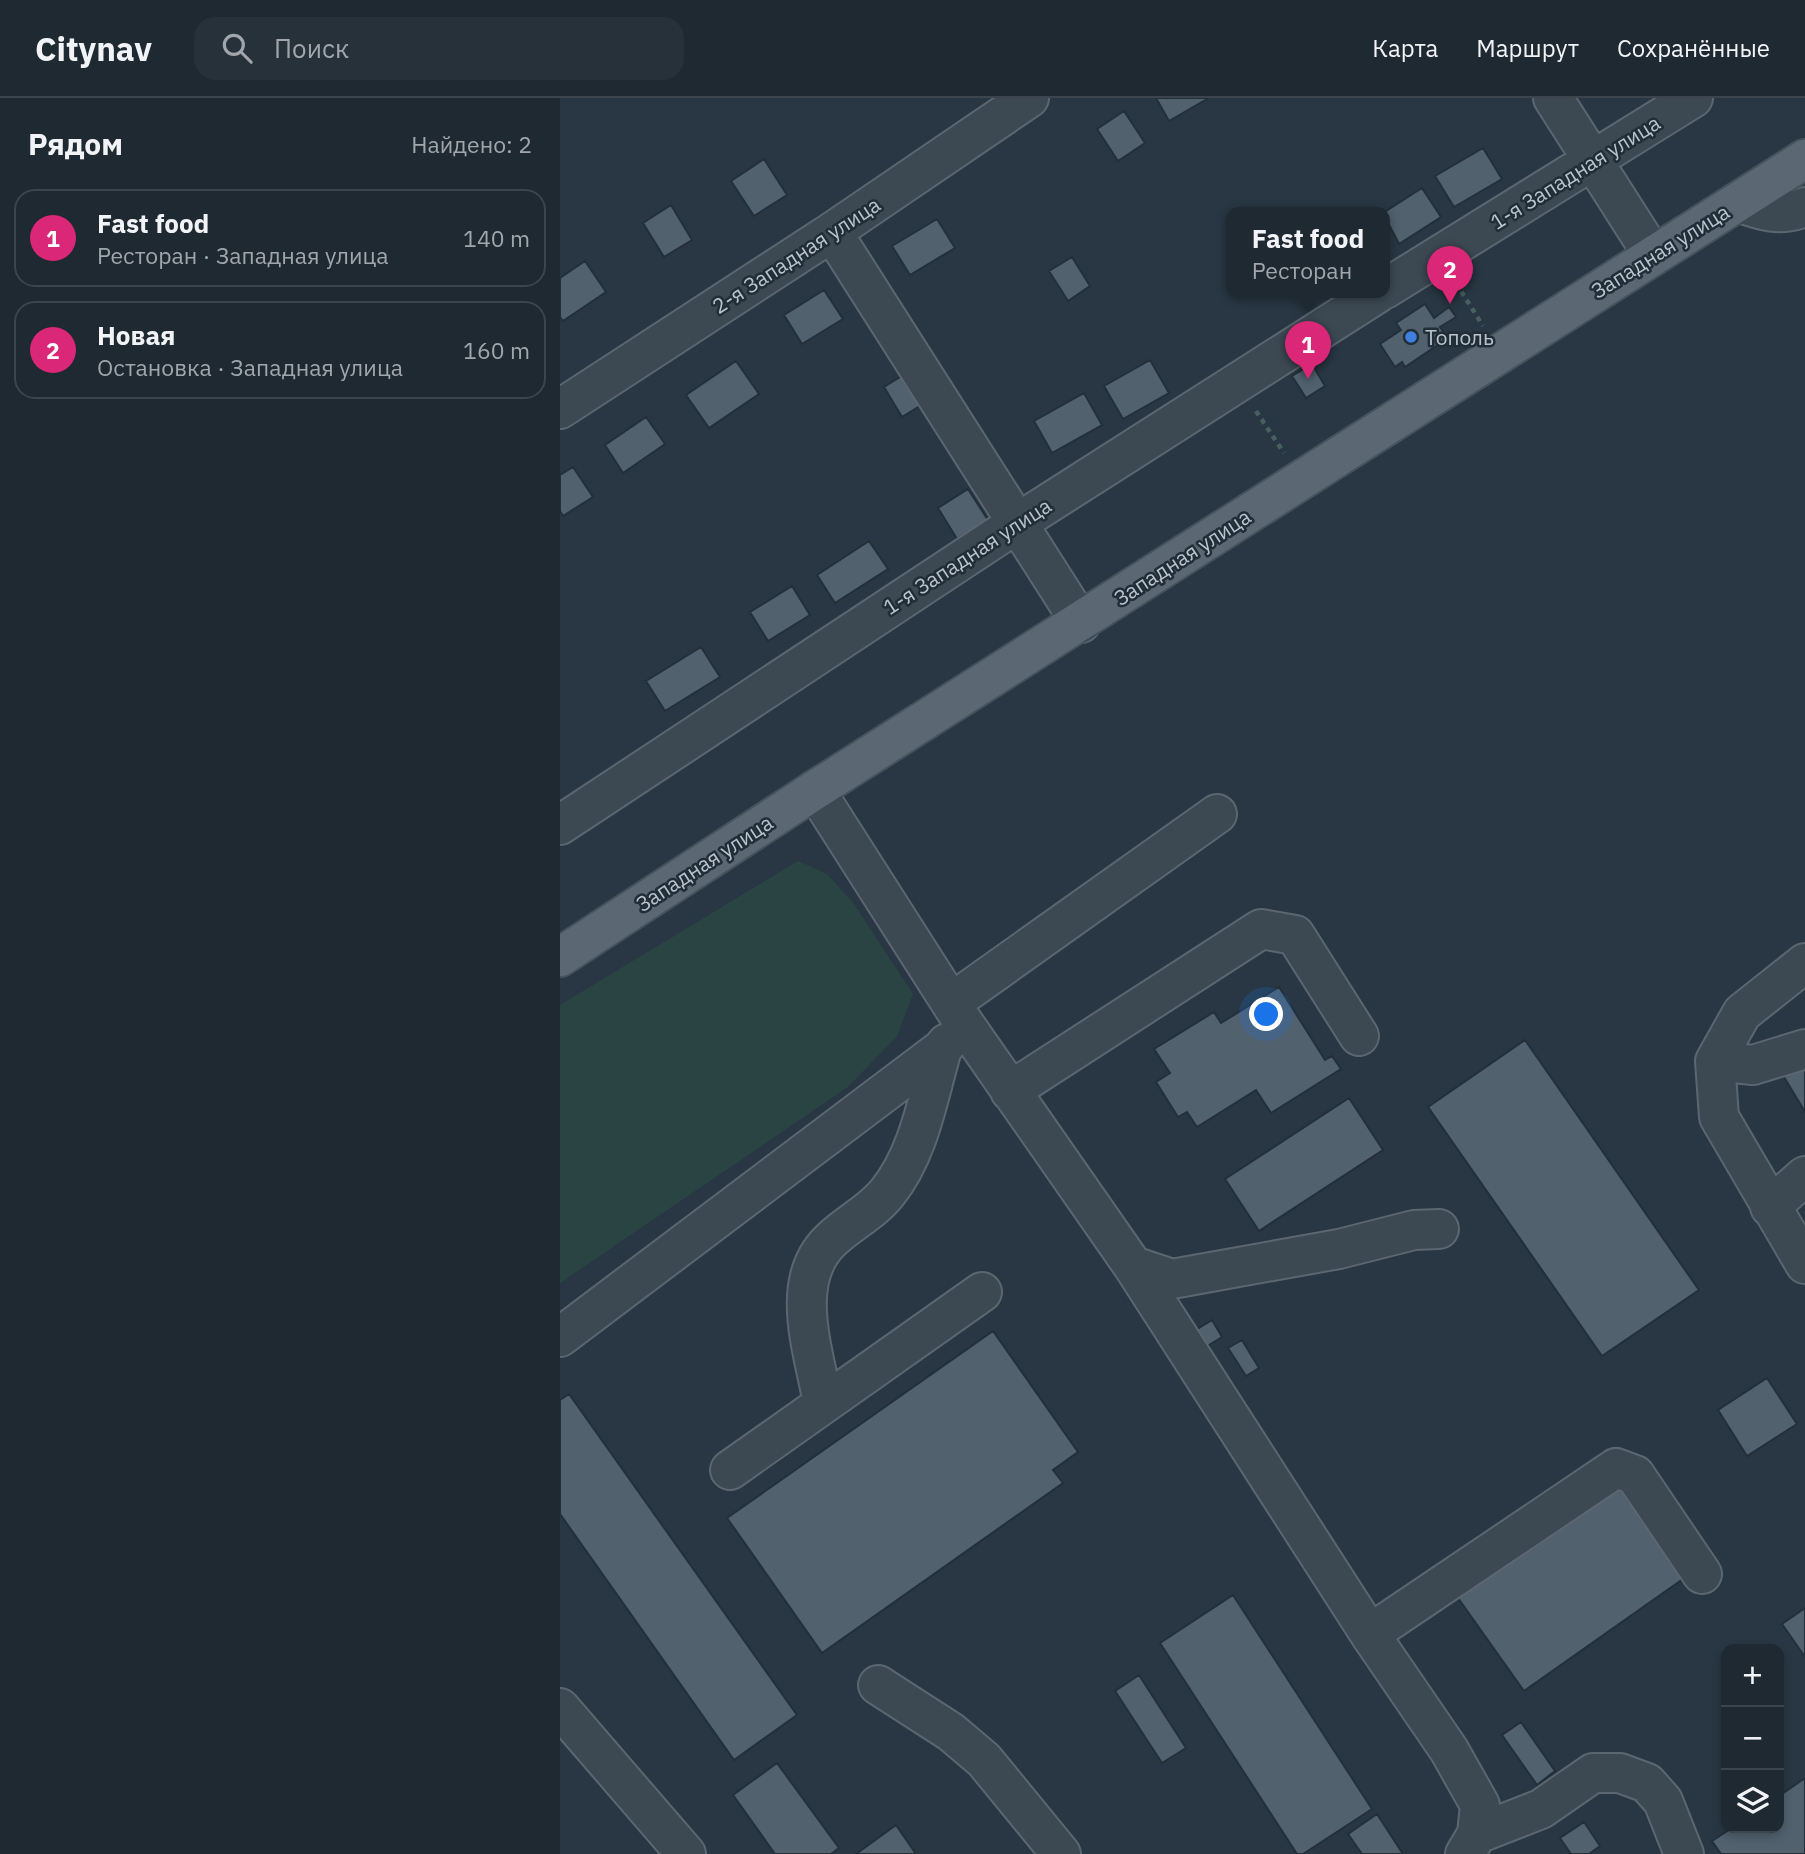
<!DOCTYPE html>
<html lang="ru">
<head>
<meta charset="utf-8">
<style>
  body { margin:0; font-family:"IBM Plex Sans",sans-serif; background:#26313a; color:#f1f3f6 }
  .controls { position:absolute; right:21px; bottom:21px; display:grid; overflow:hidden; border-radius:14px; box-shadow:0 4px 10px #0003 }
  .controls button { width:63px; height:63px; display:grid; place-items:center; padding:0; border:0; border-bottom:2px solid #3c454d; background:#1e2932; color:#f1f3f6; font:35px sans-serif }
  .you { position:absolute; left:707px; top:917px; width:24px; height:24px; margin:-18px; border:5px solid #fff; border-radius:50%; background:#1a73e8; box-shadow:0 0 0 10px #1a73e833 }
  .badge { display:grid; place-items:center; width:46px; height:46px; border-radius:50%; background:#db2777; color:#fff; font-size:23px; font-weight:700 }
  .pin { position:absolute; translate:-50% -58px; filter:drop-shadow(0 2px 4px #0008) }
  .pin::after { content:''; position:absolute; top:37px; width:24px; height:21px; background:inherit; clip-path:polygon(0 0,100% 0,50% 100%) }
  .popup { position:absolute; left:666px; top:109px; width:164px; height:91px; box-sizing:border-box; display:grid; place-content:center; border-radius:14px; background:#1e2932; filter:drop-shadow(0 2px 5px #0005); font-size:23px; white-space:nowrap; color:#a1a6ac }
  .popup b { font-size:26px; color:#f1f3f6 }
  .popup::after { content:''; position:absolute; left:50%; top:100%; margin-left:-14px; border:14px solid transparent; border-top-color:#1e2932 }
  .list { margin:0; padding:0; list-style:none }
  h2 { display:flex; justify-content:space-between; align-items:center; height:91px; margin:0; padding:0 28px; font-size:30px }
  h2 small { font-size:23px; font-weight:400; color:#a1a6ac }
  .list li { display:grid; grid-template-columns:46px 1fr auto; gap:21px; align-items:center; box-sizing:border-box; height:98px; margin:0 14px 14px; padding:0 14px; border:2px solid #3c454d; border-radius:21px }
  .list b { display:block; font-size:26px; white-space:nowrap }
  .list p { margin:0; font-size:23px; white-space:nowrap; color:#a1a6ac }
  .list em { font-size:23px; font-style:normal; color:#a1a6ac }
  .icon { flex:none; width:38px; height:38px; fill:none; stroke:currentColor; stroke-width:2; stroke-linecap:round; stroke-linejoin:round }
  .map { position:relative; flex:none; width:1245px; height:1756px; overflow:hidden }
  header { display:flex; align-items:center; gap:42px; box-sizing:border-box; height:98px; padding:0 35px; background:#1e2932; border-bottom:2px solid #3c454d }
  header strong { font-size:33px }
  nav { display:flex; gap:38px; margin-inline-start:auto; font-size:24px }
  .search { width:490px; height:63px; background:#26313a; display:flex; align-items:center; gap:18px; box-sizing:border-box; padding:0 24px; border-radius:21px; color:#a1a6ac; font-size:26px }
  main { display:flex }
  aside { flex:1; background:#1e2932 }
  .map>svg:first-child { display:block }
  .green { fill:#2a4444 }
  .building { fill:#51616e; stroke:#23303a; stroke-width:2 }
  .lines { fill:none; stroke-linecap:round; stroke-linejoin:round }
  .minor-casing { stroke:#5b6670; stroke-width:42 }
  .major-casing { stroke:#46525c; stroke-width:42 }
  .path { stroke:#486060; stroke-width:4.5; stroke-dasharray:5 5; stroke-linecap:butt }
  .minor { stroke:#3c4953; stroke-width:38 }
  .major { stroke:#5b6873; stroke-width:38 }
  .shop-dot { fill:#3f7fe0; stroke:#212e38; stroke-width:2.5 }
  .labels { text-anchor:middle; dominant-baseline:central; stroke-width:5; stroke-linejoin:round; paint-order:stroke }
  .street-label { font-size:21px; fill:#bac3cd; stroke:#212e38 }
  .poi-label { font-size:21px; fill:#bac3cd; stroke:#212e38; text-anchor:start }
</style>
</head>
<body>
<header>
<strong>Citynav</strong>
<div class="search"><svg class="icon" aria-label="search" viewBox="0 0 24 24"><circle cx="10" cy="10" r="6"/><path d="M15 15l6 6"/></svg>Поиск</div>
<nav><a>Карта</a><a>Маршрут</a><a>Сохранённые</a></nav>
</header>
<main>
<aside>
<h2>Рядом<small>Найдено: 2</small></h2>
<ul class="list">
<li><span class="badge">1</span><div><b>Fast food</b><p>Ресторан · Западная улица</p></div><em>140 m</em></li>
<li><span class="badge">2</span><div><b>Новая</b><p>Остановка · Западная улица</p></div><em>160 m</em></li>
</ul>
</aside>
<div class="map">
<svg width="1245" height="1756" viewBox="0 0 1245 1756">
  <rect width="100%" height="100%" fill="#283743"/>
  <path class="green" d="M238,763L267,776L292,803L353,896L337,938L288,989L0,1185V907Z"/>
  <path class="building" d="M596,0H647V1L609,23Z
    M564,13L585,45L558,63L537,31Z
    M923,50L942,81L894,109L875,78Z
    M204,61L227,97L194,118L171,83Z
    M862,90L881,119L839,146L823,115Z
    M111,107L132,142L104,159L83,125Z
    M377,121L395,150L350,177L332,148Z
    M512,159L530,188L508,203L489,173Z
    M25,163L46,194L3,223L0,219V180Z
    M264,192L283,221L242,246L224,217Z
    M865,206L874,220L889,209L896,219L880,229L888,240L845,269L842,264L835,269L820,246L841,232L836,225Z
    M590,262L609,295L563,321L544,288Z
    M176,263L199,296L149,330L126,297Z
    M752,266L765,288L746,300L732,278Z
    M345,276L363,306L342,319L324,289Z
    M524,295L542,327L492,355L474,323Z
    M86,319L105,346L63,375L45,347Z
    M13,369L33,399L3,418L0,413V377Z
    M408,391L428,422L397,441L378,410Z
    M309,443L328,471L275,505L257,477Z
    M232,488L250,517L208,543L190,514Z
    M141,549L160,579L105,613L86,583Z
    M719,889L765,962L772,958L781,971L711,1015L696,992L637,1029L627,1014L618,1019L596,984L610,975L594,951L654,914L661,925Z
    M965,942L1139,1192L1042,1258L868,1009Z
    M1245,966V1014L1224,979Z
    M789,1000L823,1052L699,1133L665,1081Z
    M652,1222L662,1239L641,1252L631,1235Z
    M433,1233L518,1354L493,1372L503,1385L262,1555L167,1420Z
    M682,1242L699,1270L686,1278L668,1250Z
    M1207,1280L1237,1326L1187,1358L1158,1312Z
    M9,1296L237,1617L174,1662L0,1416V1302Z
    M1064,1382L1130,1476L964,1593L898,1500Z
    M673,1497L812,1711L743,1756H737L600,1545Z
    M1245,1510V1559L1222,1526Z
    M579,1577L626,1650L602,1665L555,1593Z
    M961,1624L995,1673L977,1687L942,1637Z
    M217,1665L279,1750L271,1756H215L173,1697Z
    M1245,1680V1756H1161L1152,1743L1172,1730H1219V1698Z
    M817,1716L843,1756H802L788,1736Z
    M1024,1724L1040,1748L1029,1756H1011L1000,1740Z
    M336,1727L356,1756H296Z"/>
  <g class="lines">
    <g class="minor-casing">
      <path id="minor" d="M993,0L1093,157
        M1178,104C1202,113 1220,119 1245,109
        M272,134L521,525
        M825,191L1133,0
        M0,311L272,134L469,0
        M255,692L403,924L573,1168L811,1538L889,1652L920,1707L917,1736L905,1756
        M0,727L456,426L818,195
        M1245,865L1182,915L1155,963L1159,1019L1245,1166
        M391,905L657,716
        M1155,963L1193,967L1245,951
        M450,993L701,831L735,837L799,938
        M1210,1109L1245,1078
        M573,1168L612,1181L779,1151L854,1132L879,1131
        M0,1239L382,951
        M263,1305C254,1254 228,1184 270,1143C287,1126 312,1114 327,1095C359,1056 368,999 382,951L387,945
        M170,1372L422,1194
        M811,1538L823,1527L1056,1370L1075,1377L1142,1476
        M318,1587L391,1634L424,1662L501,1756
        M0,1610L126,1756
        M917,1736L981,1711L1033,1675H1060L1087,1685L1103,1703L1124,1756"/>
    </g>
    <g class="major-casing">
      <path id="major" d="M0,859L255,692L1245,61"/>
    </g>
    <path class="path" d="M896,185L923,228
      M696,313L724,355"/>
    <use href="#minor" class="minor"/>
    <use href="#major" class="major"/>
  </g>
  <circle class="shop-dot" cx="851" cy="239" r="7"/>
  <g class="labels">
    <g class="street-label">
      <text transform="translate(1015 74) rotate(-32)">1-я Западная улица</text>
      <text transform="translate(1100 153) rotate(-32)">Западная улица</text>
      <text transform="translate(236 157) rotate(-33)">2-я Западная улица</text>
      <text transform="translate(407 458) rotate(-33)">1-я Западная улица</text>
      <text transform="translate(622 459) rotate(-33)">Западная улица</text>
      <text transform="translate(144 765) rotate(-33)">Западная улица</text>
    </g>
    <g class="poi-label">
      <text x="865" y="239">Тополь</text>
    </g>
  </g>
</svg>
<div class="controls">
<button>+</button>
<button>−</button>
<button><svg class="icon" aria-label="layers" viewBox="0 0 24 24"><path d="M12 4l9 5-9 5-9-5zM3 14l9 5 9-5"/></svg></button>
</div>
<div class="you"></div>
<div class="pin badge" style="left:748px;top:281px">1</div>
<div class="popup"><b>Fast food</b>Ресторан</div>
<div class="pin badge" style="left:890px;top:206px">2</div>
</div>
</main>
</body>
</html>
